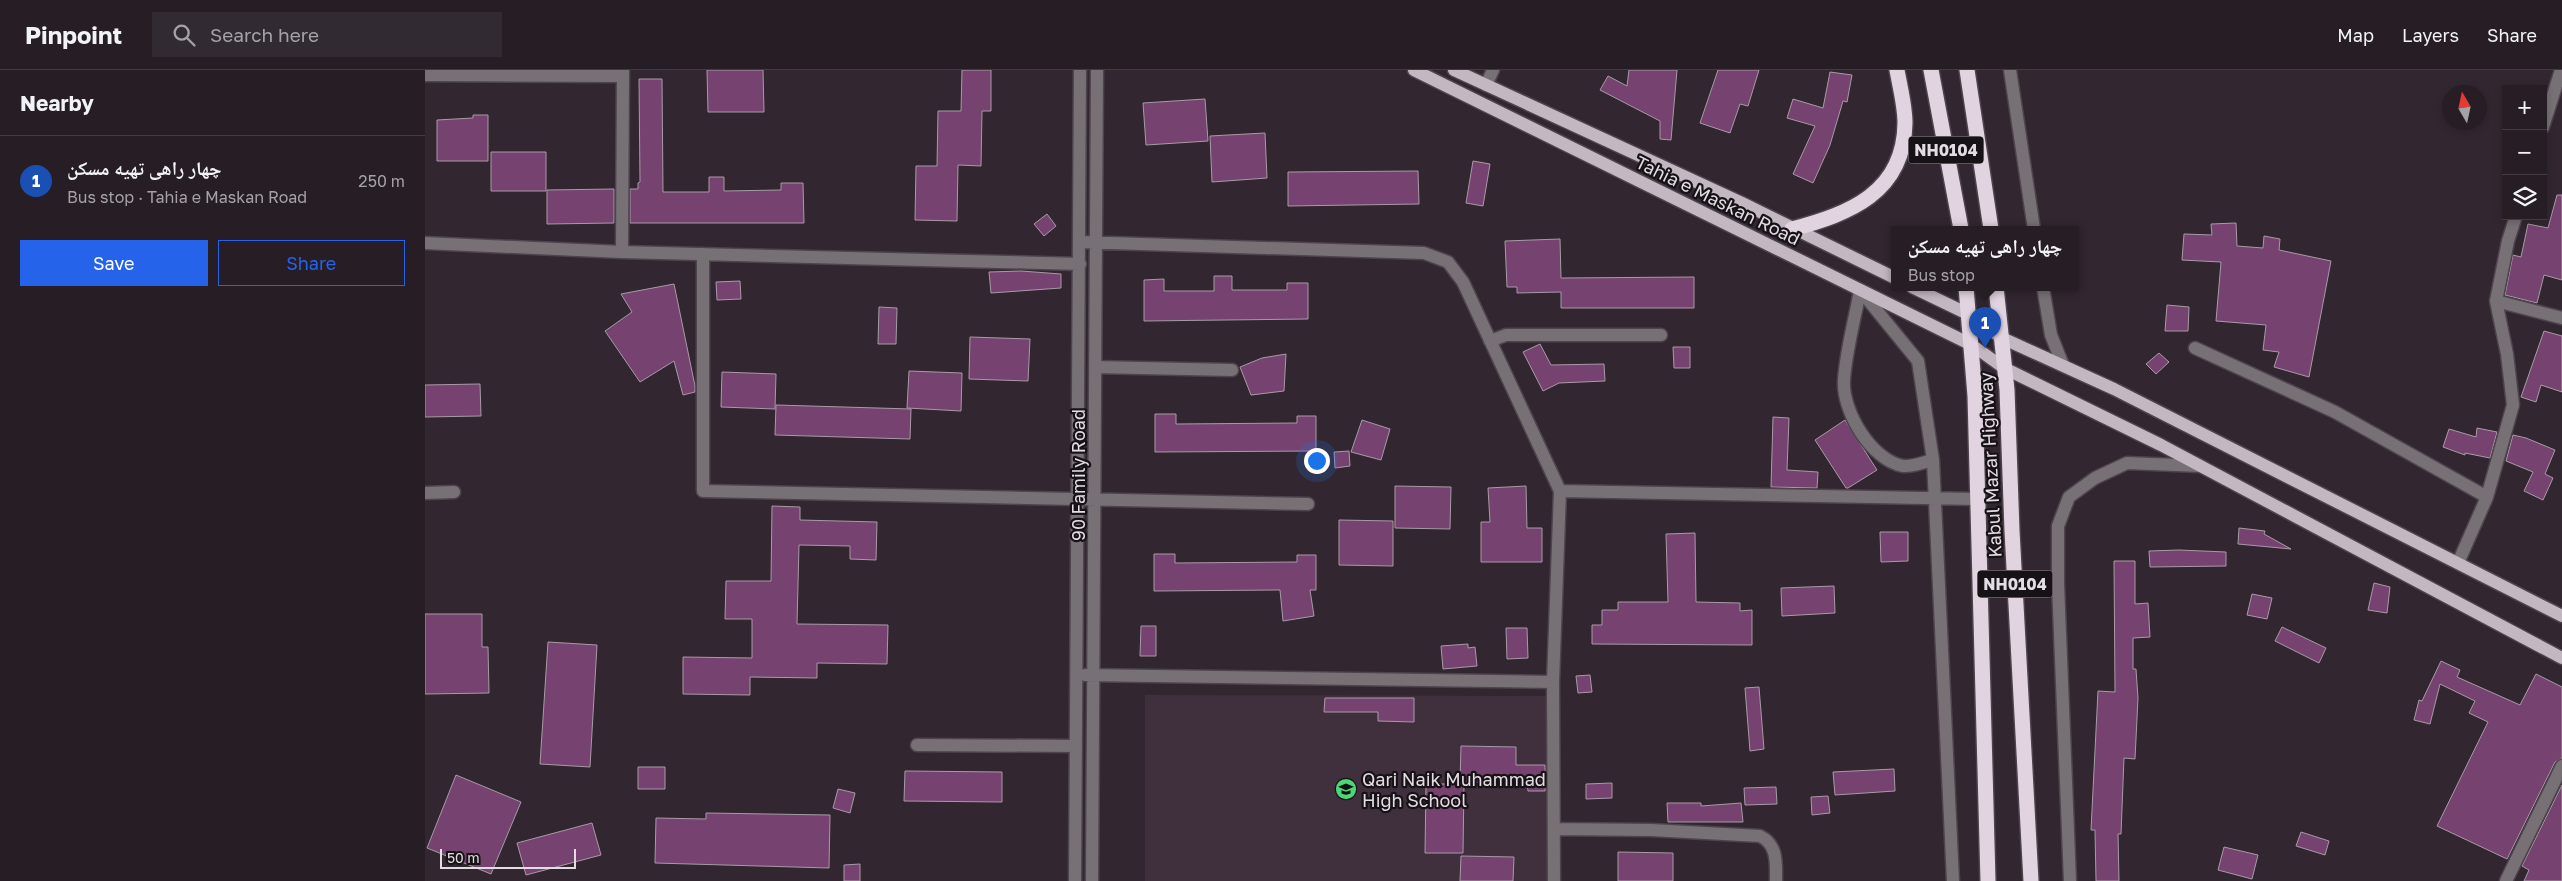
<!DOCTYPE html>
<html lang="en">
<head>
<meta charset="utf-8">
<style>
  body { margin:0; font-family:"Golos Text","Noto Naskh Arabic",sans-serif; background:#322a32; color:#f1f3f6 }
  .controls { position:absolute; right:15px; top:15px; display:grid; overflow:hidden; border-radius:0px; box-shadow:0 2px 8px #0003 }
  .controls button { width:45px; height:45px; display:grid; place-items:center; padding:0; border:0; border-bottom:1px solid #423b42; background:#261d25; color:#f1f3f6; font:25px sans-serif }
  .compass { position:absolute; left:2017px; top:15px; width:45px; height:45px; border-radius:50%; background:#261d25; box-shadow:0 2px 8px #0003; rotate:351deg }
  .scale { position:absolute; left:15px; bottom:12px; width:136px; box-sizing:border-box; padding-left:5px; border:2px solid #e4dce3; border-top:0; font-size:14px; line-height:18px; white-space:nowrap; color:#e4dce3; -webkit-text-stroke:4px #171216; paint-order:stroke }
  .you { position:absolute; left:891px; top:390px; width:18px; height:18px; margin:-12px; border:4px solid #fff; border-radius:50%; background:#1a73e8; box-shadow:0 0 0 8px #1a73e833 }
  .badge { display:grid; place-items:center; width:32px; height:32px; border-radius:50%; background:#2563eb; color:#fff; font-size:16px; font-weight:700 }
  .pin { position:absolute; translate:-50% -41px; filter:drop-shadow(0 1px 2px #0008) }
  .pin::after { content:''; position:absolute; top:26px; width:18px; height:15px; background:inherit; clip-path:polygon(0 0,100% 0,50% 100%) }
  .popup { position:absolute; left:1466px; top:156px; width:188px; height:65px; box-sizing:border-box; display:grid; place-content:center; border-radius:0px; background:#261d25; filter:drop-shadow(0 1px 4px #0005); font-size:16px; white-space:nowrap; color:#a4a2a7 }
  .popup b { font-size:19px; color:#f1f3f6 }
  .popup::after { content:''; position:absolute; left:50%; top:100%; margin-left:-10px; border:10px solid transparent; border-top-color:#261d25 }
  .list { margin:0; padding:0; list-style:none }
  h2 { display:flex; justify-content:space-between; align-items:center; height:65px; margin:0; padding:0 20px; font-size:21px }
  h2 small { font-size:16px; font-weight:400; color:#a4a2a7 }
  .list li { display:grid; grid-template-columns:32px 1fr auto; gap:15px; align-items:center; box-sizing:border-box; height:90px; padding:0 20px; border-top:1px solid #423b42 }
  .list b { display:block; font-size:19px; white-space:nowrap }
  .list p { margin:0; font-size:16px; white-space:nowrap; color:#a4a2a7 }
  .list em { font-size:16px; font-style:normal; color:#a4a2a7 }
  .actions { display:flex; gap:10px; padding:15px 20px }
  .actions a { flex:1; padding:11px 0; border:1px solid #2563eb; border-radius:0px; text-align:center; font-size:18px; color:#2563eb }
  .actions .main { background:#2563eb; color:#fff }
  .icon { flex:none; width:28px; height:28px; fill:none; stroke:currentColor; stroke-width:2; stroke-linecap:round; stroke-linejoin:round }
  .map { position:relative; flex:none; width:2137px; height:811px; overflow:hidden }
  header { display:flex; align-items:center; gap:30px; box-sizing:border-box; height:70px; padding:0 25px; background:#261d25; border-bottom:1px solid #423b42 }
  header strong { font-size:24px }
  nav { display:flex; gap:28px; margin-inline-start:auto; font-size:18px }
  .search { width:350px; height:45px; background:#322a32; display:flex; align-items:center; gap:12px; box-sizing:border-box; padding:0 18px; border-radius:0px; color:#a4a2a7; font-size:19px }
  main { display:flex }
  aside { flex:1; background:#261d25 }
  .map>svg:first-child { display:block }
  .built { fill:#40303e }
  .building { fill:#764371; stroke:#a89aa6 }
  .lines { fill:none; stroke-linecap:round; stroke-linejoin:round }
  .minor-casing { stroke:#4e444d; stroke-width:15 }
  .major-casing { stroke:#4e444d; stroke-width:15 }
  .highway-casing { stroke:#4e444d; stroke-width:18 }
  .minor { stroke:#777176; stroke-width:12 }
  .major { stroke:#c3b7c2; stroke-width:12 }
  .highway { stroke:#e2d3e0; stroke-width:15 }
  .labels { text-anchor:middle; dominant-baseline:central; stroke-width:4.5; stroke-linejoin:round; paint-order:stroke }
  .shield { fill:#171216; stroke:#a69fa6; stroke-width:1 }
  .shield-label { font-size:16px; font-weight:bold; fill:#e4dce3 }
  .street-label { font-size:18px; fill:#e4dce3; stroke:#171216 }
  .poi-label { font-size:18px; fill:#e4dce3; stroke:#171216; text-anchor:start }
</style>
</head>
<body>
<header>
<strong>Pinpoint</strong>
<div class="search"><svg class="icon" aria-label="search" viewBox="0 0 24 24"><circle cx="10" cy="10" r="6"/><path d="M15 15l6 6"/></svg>Search here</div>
<nav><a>Map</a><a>Layers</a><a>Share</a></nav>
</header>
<main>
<aside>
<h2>Nearby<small></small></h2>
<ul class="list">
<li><span class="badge" style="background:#1a4fb4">1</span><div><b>چهار راهی تهیه مسکن</b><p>Bus stop · Tahia e Maskan Road</p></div><em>250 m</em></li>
</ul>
<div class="actions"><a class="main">Save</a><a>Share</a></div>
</aside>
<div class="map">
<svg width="2137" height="811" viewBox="0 0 2137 811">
  <rect width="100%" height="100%" fill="#322731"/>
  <path class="built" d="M720,625L1122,626V811H720Z"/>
  <path class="building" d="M282,0H338L339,42H283Z
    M537,0H566V41H557L556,96L533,95L532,151L490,150L491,96H512L513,41H536Z
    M1204,0H1252L1246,70L1235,69V51L1175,20L1183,6L1202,16Z
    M1293,0H1334L1323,36L1315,34L1305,63L1275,53Z
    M1405,2L1427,5L1422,32L1418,31L1405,75L1388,113L1368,104L1390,56L1362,48L1368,29L1398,38Z
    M214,9H237L238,122H284V107H299V121L356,120V113H378L379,153H205V119H213V113L215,112Z
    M780,29L783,71L721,75L718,33Z
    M48,45H63V91H12V50L48,48Z
    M840,63L842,108L787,112L785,66Z
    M66,82H121V121H66Z
    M1048,91L1065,94L1058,136L1041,133Z
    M993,101L994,134L863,136V102Z
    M189,119V153L122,154V120Z
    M2132,125H2137V210L2119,205L2112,233L2080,225L2088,185L2096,187L2103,154L2123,158Z
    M622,144L631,156L619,166L609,154Z
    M1811,153L1812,176L1838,178L1839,166L1855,169L1854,180L1906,191L1884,307L1849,297L1854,282L1838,280L1841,255L1791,251L1796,192L1757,190L1759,164L1787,165L1786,154Z
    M1135,169L1136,208L1269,207V238H1136V222L1092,223V217H1082L1080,171Z
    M596,201L636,204V218L566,223L564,202Z
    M789,206H807V220H862V213H883V249L719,251V210L739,209V221H789Z
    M315,211L316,229L292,230L291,212Z
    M249,214L270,316V322L258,325L249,291L215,312L180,261L207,242L196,224Z
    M1742,235L1764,237L1763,261H1740Z
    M454,237L472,238L471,274H453Z
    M2119,261L2137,266V322L2116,315L2111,332L2096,327Z
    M545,267L605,269L603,311L544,309Z
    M1115,274L1126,295L1179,294L1180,311L1134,313L1118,321L1098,282Z
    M1248,277H1265V298H1249Z
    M1734,283L1744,292L1731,304L1721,294Z
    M861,284L859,321L826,325L815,297L837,288Z
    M484,301L537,303L536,341L482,338Z
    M297,302L351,304L350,339L296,337Z
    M55,314L56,346L0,347V315Z
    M351,335L486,339L485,369L350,365Z
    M730,344H751V354L872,353V346H891V381L730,382Z
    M1348,347L1364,348L1362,400L1393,402L1392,418L1346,417Z
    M937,350L965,359L956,390L926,382Z
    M1420,350L1452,400L1423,418H1421L1390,370Z
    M2052,358L2072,362L2065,388L2040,383V385L2018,377L2024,359L2051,367Z
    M2088,365L2101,368L2130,380L2120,404L2128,408L2118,430L2099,421L2108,402L2081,391Z
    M924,381L925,396L910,398L909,382Z
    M970,416L1026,417L1025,459L970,458Z
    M1101,416L1102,458H1117V492H1056V452H1065L1063,418Z
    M347,436L375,437V450L452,452L451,490L425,489V476L374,475L372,554L463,555L462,594L392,593V608L325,607V625L258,624V587L327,588V549H300L301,511H346Z
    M914,450L968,451V496L914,495Z
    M1814,458L1840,461L1839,464L1866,479L1813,474Z
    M1455,462H1483V491L1456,492Z
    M1270,463L1271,532L1315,533V541L1327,540V575L1167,574V555H1177V540H1193V532H1243L1241,464Z
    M1754,480L1801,482V496L1725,497L1724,481Z
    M729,484H750V493L872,492V485H891V520H885L889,546L858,551L855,520L729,521Z
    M1689,491H1710V534L1723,533L1725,567L1708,568V599H1711L1713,628L1710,689L1699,688L1696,764H1693L1694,811H1671L1670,760H1666L1673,621L1690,622Z
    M1949,513L1965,517L1962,543L1943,540Z
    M1409,516L1410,543L1357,546L1356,518Z
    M1827,524L1847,528L1842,549L1822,545Z
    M0,544H57V577H63L64,623L0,624Z
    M716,556H731V586H715Z
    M1857,557L1901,578L1894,593L1850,571Z
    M1081,558H1102L1103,588L1082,589Z
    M123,572L172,575L165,697L115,694Z
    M1043,574V578L1050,577L1052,596L1018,599L1016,576Z
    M2016,591L2035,600L2032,607L2095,635L2111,604L2137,617V688L2130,692L2082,789L2012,756L2063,652L2044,643L2050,631L2015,614L2005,654L1989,650L1994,630L1997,631Z
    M1165,605L1167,622L1153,623L1151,606Z
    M1334,617L1339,679L1325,681L1320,618Z
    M900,628H989V652L953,651V642H899Z
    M1036,676L1091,677V695H1120V721H1103L1102,713L1035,712Z
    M213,697H240V719H213Z
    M1469,699L1470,721L1410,725L1408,702Z
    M480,701L577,702V732L479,731Z
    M31,705L96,732L66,804L2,778Z
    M1187,713V728L1161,729V714Z
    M1001,714H1039L1038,783H1000Z
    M2137,715V811H2099L2104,800L2097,796Z
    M1351,717L1352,734L1320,735L1319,718Z
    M413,719L430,723L425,743L408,738Z
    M1403,726L1405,743L1387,745L1386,727Z
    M1242,733H1276V736L1316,733L1318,752H1243Z
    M281,743L405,745L404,798L230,793L231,748L281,749Z
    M167,753L176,785L101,805L92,773Z
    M1876,762L1904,771L1900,785L1871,776Z
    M1799,777L1833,785L1827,809L1793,800Z
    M1193,782L1248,783V811H1193Z
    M1036,786L1089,787L1088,811H1035Z
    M435,794V811H419V795Z"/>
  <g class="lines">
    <g class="minor-casing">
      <path id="minor" d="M1585,0L1609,159
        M0,5L198,6
        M1061,15L1068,0
        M2118,57L2136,0
        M655,172L999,183L1023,192L1038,212L1135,421L1128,612L1129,811
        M0,173L197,182L655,194
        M197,182L198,0
        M278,184V421L883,434
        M1618,217L1626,265L1638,295
        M1435,220L1493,291L1508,390L1528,811
        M1435,220C1430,249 1421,280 1419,310C1417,341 1446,390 1478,396C1487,397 1500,392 1508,390
        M2071,231L2137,248
        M1065,271L1081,265H1236
        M1770,278L1910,342L2062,427
        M670,297L807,300
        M1135,421L1551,429
        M0,423L29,422
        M2033,493L2062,427L2088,335L2082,284L2071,231L2083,171L2091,146
        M660,605L1128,612
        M492,675L651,676
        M1129,759L1226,760L1335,766C1353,775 1351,793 1351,811
        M650,811L655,0
        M667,811L672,0
        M1645,811L1633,514V456L1644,427L1670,408L1702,393L1775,396
        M2081,811L2137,696"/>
    </g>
    <g class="major-casing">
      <path id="major" d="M989,0L1547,275L1579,298L1736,375L2137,588
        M1029,0L1317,133L1470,208
        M1487,217L1543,244L1577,268L1689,319L2137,546"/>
    </g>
    <g class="highway-casing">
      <path id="highway" d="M1506,0L1536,159
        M1542,0L1566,159
        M1367,159C1424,144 1479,123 1480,53C1480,36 1475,17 1472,0
        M1541,217L1550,326L1563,811
        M1571,217L1582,320L1587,461L1606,811"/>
    </g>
    <use href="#minor" class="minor"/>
    <use href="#major" class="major"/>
    <use href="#highway" class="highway"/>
  </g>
  <defs>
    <g id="school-disc" transform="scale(1.125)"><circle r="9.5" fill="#4cd677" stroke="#171216"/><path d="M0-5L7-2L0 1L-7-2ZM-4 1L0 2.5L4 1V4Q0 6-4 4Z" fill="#111"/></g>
  </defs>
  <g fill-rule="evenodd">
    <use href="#school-disc" x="921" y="719"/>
  </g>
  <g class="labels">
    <g class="shield">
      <rect x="1483.5" y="66.5" width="75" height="27" rx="4"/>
      <rect x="1552.5" y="500.5" width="75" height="27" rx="4"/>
    </g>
    <g class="shield-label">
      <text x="1521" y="80">NH0104</text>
      <text x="1590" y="514">NH0104</text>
    </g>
    <g class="street-label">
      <text transform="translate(1293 130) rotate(26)">Tahia e Maskan Road</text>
      <text transform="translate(1565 395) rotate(-93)">Kabul Mazar Highway</text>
      <text transform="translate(653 405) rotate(-90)">90 Family Road</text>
    </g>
    <g class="poi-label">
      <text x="937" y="709">Qari Naik Muhammad<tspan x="937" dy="21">High School</tspan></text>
    </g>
  </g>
</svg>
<div class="controls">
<button>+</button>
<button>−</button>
<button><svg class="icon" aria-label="layers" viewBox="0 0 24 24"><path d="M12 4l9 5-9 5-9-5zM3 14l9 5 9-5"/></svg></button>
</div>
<svg class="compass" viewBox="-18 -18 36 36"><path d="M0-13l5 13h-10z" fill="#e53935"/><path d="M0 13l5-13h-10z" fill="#a4a2a7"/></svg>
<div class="scale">50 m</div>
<div class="you"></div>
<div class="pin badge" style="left:1560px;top:278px;background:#1a4fb4">1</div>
<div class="popup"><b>چهار راهی تهیه مسکن</b>Bus stop</div>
</div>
</main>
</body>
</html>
